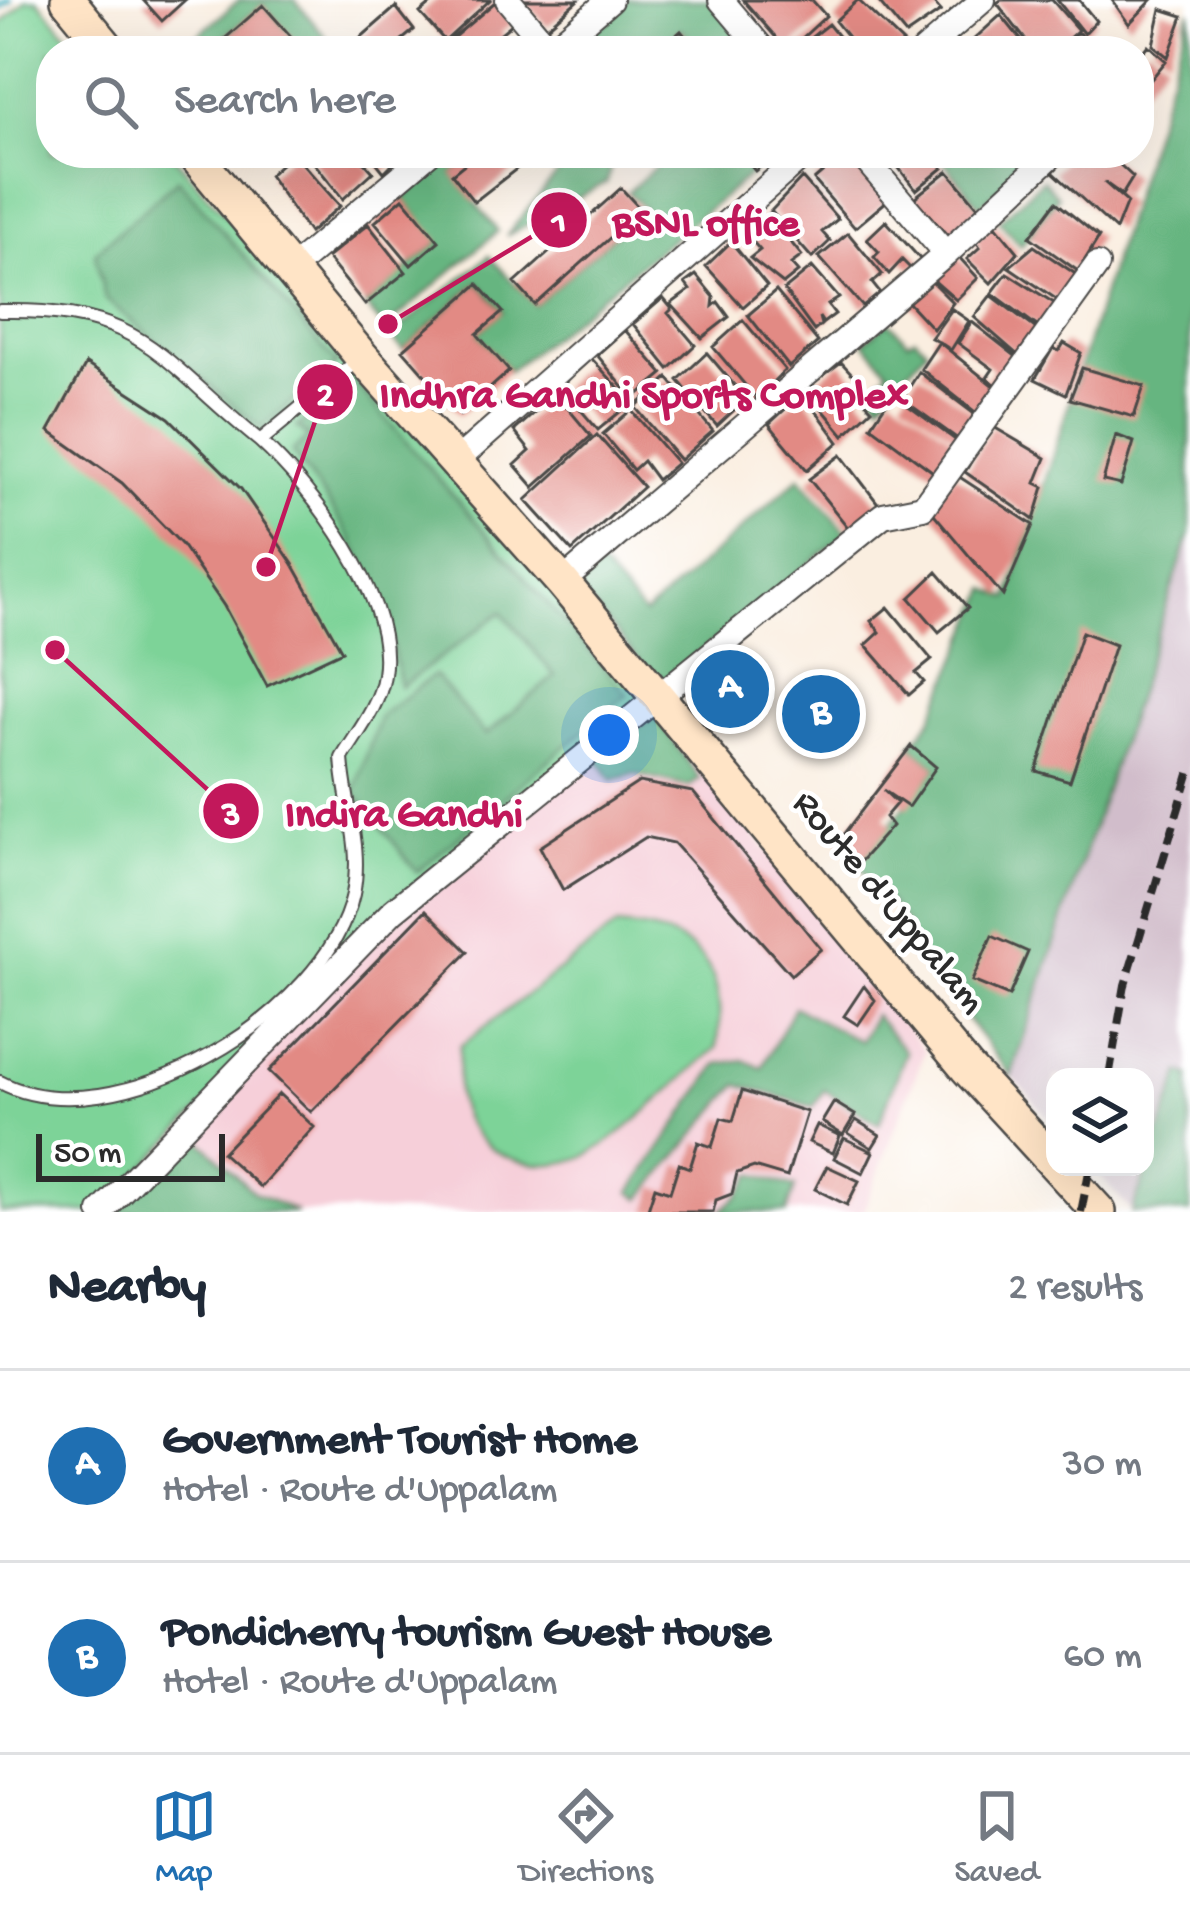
<!DOCTYPE html>
<html lang="en">
<head>
<meta charset="utf-8">
<style>
  body { margin:0; font-family:"Gochi Hand",sans-serif; background:#f6f6f7; color:#1f2937 }
  .controls { position:absolute; right:36px; bottom:36px; display:grid; overflow:hidden; border-radius:24px; box-shadow:0 12px 48px #0002 }
  .controls button { width:108px; height:108px; display:grid; place-items:center; padding:0; border:0; border-bottom:3px solid #e0e1e3; background:#fff; color:#1f2937; font:60px sans-serif }
  .scale { position:absolute; left:36px; bottom:30px; width:189px; box-sizing:border-box; padding-left:12px; border:6px solid #2b2b2b; border-top:0; font-size:33px; line-height:42px; white-space:nowrap; color:#2b2b2b; -webkit-text-stroke:9px #fff; paint-order:stroke }
  .you { position:absolute; left:609px; top:735px; width:42px; height:42px; margin:-30px; border:9px solid #fff; border-radius:50%; background:#1a73e8; box-shadow:0 0 0 18px #1a73e833 }
  .badge { display:grid; place-items:center; width:78px; height:78px; border-radius:50%; background:#1f6fb2; color:#fff; font-size:39px; font-weight:700 }
  .pin { position:absolute; translate:-50% -50%; border:6px solid #fff; box-shadow:0 3px 12px #0006 }
  .list { margin:0; padding:0; list-style:none }
  h2 { display:flex; justify-content:space-between; align-items:center; height:156px; margin:0; padding:0 48px; font-size:51px }
  h2 small { font-size:39px; font-weight:400; color:#747a83 }
  .list li { display:grid; grid-template-columns:78px 1fr auto; gap:36px; align-items:center; box-sizing:border-box; height:192px; padding:0 48px; border-top:3px solid #e0e1e3 }
  .list b { display:block; font-size:45px; white-space:nowrap }
  .list p { margin:0; font-size:39px; white-space:nowrap; color:#747a83 }
  .list em { font-size:39px; font-style:normal; color:#747a83 }
  .icon { flex:none; width:66px; height:66px; fill:none; stroke:currentColor; stroke-width:2; stroke-linecap:round; stroke-linejoin:round }
  .map { position:relative; flex:none; width:1190px; height:1212px; overflow:hidden }
  .search { position:absolute; background:#fff; box-shadow:0 12px 48px #0002; left:36px; right:36px; top:36px; height:132px; display:flex; align-items:center; gap:30px; box-sizing:border-box; padding:0 42px; border-radius:48px; color:#747a83; font-size:45px }
  .sheet { height:540px; background:#fff }
  nav { display:flex; justify-content:space-around; align-items:center; box-sizing:border-box; height:168px; border-top:3px solid #e0e1e3; background:#fff; font-size:33px; color:#747a83 }
  nav a { display:grid; justify-items:center; gap:6px }
  nav .on { color:#1f6fb2 }
  .map>svg:first-child { display:block }
  .built { fill:#f6cfd9 }
  .industrial { fill:#d1bdcb }
  .green { fill:#7dd398; stroke:#547f62; stroke-width:3 }
  .forest { fill:#66b580; stroke:#487056; stroke-width:3 }
  .lines { fill:none; stroke-linecap:round; stroke-linejoin:round }
  .stream { stroke:#3eadbb; stroke-width:8 }
  .building { fill:#e28a84 }
  .service-casing { stroke:#4a4846; stroke-width:16 }
  .minor-casing { stroke:#4a4846; stroke-width:28 }
  .secondary-casing { stroke:#4a4846; stroke-width:38 }
  .service { stroke:#fff; stroke-width:12 }
  .minor { stroke:#fff; stroke-width:24 }
  .secondary { stroke:#ffe4c6; stroke-width:33 }
  .rail { stroke:#2b2b2b; stroke-width:8; stroke-dasharray:18 9; stroke-linecap:butt }
  .labels { text-anchor:middle; dominant-baseline:central; stroke-width:9; stroke-linejoin:round; paint-order:stroke }
  .street-label { font-size:39px; fill:#2b2b2b; stroke:#fff }
  .leader { fill:none; stroke:#c2185b; stroke-width:4.5 }
  .callout-dot { fill:#c2185b; stroke:#fff; stroke-width:4.5 }
  .mark-label { font-size:36px; text-anchor:middle; font-weight:bold; fill:#fff }
  .callout-label { font-size:42px; text-anchor:middle; font-weight:bold; fill:#c2185b; stroke:#fff; stroke-width:9; stroke-linejoin:round; paint-order:stroke }
</style>
</head>
<body>
<div class="map">
<svg width="1190" height="1212" viewBox="0 0 1190 1212">
  <rect width="100%" height="100%" fill="#fff"/>
  <filter id="ink" filterUnits="userSpaceOnUse"><feTurbulence type="fractalNoise" baseFrequency=".00833" numOctaves="2"/><feDisplacementMap in="SourceGraphic" scale="24" xChannelSelector="R" yChannelSelector="G"/><feConvolveMatrix kernelMatrix="1 2 1 2 8 2 1 2 1" color-interpolation-filters="sRGB"/></filter>
  <filter id="wash" filterUnits="userSpaceOnUse"><feTurbulence type="fractalNoise" baseFrequency=".004" numOctaves="4" result="noise"/><feDisplacementMap in="SourceGraphic" scale="48" xChannelSelector="R" yChannelSelector="G"/><feGaussianBlur stdDeviation="2.7" result="paint"/><feColorMatrix in="noise" values="0 0 0 0 0 0 0 0 0 0 0 0 0 0 0 0 0 1.4 0 .05"/><feComposite in="paint" operator="in"/></filter>
  <g filter="url(#wash)">
    <rect width="100%" height="100%" fill="#faeee0"/>
    <path class="built" d="M655,708L925,1051L863,1212H101L241,1066L527,800Z"/>
    <path class="industrial" d="M1190,12V1212H1132L1092,1167H1145V1077H1055V1125L995,1058L905,938L962,769Z"/>
    <path class="green" d="M26,0H38L82,51H51V153H171L647,697L393,911L101,1212H0V25Z
      M617,926C698,930 729,967 717,1048C682,1077 625,1136 587,1155C540,1178 471,1157 459,1102C455,1085 460,1062 460,1046Z"/>
    <path class="forest" d="M239,0H295L337,51H304L263,5L207,51L195,38Z
      M622,0H716L760,51H700L681,29L653,51H566Z
      M1190,10V533L1011,1076L905,938L908,926L858,864L936,767L911,746L931,720L988,589L1009,598Z
      M453,153H478L453,174L498,231L384,329L365,305L438,242L403,198Z
      M574,153H600L611,166L607,182L506,236Z
      M670,153H740L755,171L509,371L477,334L503,311L478,282L403,350L390,336L489,256L535,305L644,209L628,192Z
      M937,153H1040L980,206Z
      M178,179L337,364L261,428L105,299L95,253Z
      M1043,179L1058,196L1021,246L999,221Z
      M888,321L908,341L915,337L927,349L880,402L870,388L889,370L864,342Z
      M352,380L627,694L417,872L354,792L380,716L434,675L486,735L555,676L502,612L400,687C383,579 355,539 292,452L309,437L297,427Z
      M800,477L847,533L660,685L575,585L598,563L644,615Z
      M655,715L700,779L689,787L634,774L612,780L596,757Z
      M794,1007L860,1041L874,1015L906,1052L879,1124L824,1090L813,1107L738,1084L641,1199L631,1192L718,1064L744,1060L762,1068Z
      M1181,1073L1190,1076V1212H1132Z
      M193,1132L254,1193L297,1212H111Z
      M753,1174L795,1187L787,1212H719L739,1196Z"/>
    <g class="lines">
      <path class="stream" d="M0,7L9,0"/>
    </g>
    <g id="blocks">
      <path class="building" d="M143,0H185L162,21Z
        M436,0H490L445,41L420,13Z
        M524,0H578L547,27Z
        M743,0H812L826,16L788,51Z
        M858,0L907,47L902,51H859L835,21Z
        M877,0H931L941,11L906,35Z
        M1001,0H1052L1078,30L1068,39L1078,32L1095,51H1034L997,3Z
        M1057,0H1079L1096,21L1084,34Z
        M1112,0H1152L1129,24Z
        M495,2L512,24L501,33L518,51H454L447,43Z
        M263,5L304,51H211Z
        M396,7L414,30L389,51H355L351,46Z
        M1161,9L1183,16L1168,57L1153,45Z
        M1001,15L1030,51H978L971,42Z
        M828,24L850,51H794Z
        M681,31L697,51H658Z
        M1148,45L1166,61L1139,94V56Z
        M293,153L340,206L309,233L269,175Z
        M306,153H356L373,172L343,199Z
        M369,153H403L384,172Z
        M478,153H537L474,202L452,174Z
        M740,153H777L755,171Z
        M845,153L888,200L855,228L814,180Z
        M914,153H931L943,168L916,190L898,167Z
        M1071,153H1107L1133,177L1122,195L1104,182L1127,202L1116,230L1053,172Z
        M948,171L979,208L949,237L914,198Z
        M802,178L838,219L822,232L830,241L812,258L771,211Z
        M621,188L641,210L535,305L515,283Z
        M403,198L439,241L411,265L375,222Z
        M1056,202L1099,237L1078,271L1030,237Z
        M768,214L802,256L791,264L798,272L783,284L750,258L760,250L747,235Z
        M886,221L921,260L911,269L902,260L889,274L874,257L879,252L867,239Z
        M994,223L1018,252L991,283L967,259L980,247L975,240Z
        M368,224L406,272L365,305L327,258Z
        M848,233L882,274L872,283L880,293L863,307L819,257Z
        M731,242L767,286L743,307L706,266Z
        M1034,246L1077,275L1059,301L1009,267Z
        M957,255L978,278L956,300L932,279Z
        M812,267L839,298L828,305L835,314L823,323L819,317L821,325L814,331L784,290Z
        M1007,273L1057,305L1041,329L992,293Z
        M696,275L714,297L713,306L718,302L729,317L702,338L671,304L690,290L685,283Z
        M930,280L953,303L933,329L908,302Z
        M478,284L503,312L477,334L509,371L460,415L403,350Z
        M776,291L818,342L789,367L748,315Z
        M991,295L1039,331L1020,357L974,317Z
        M663,298L672,309L668,313L695,345L669,369L633,324Z
        M952,309L969,321L951,350L939,342L996,388L979,415L921,369L939,342L931,338Z
        M743,320L785,370L756,398L713,347Z
        M972,322L1018,358L999,387L987,378L993,369L958,343Z
        M625,330L663,374L633,399L597,355Z
        M1064,343L1081,353L1066,394L1035,379L1053,348L1059,351Z
        M707,353L746,399L717,426L678,380Z
        M591,358L632,402L598,430L561,387Z
        M841,362L866,389L859,395L872,409L844,435L820,406L826,400L812,384Z
        M86,364L169,418L241,489L293,564L342,651L267,686L224,606L182,545L122,483L49,431Z
        M1082,368L1144,386L1134,417L1070,399Z
        M919,372L977,416L962,442L902,399Z
        M668,378L713,431L680,460L635,407Z
        M803,393L839,442L807,470L769,424Z
        M556,394L591,436L534,487L515,465L530,451L514,431Z
        M892,394L961,444L940,477L871,426Z
        M631,410L677,463L657,480L643,461L633,470L603,434Z
        M992,426L1046,458L1036,483L1044,487L1034,520L965,472Z
        M597,435L643,487L572,551L526,500Z
        M1116,435L1134,442L1121,485L1103,481Z
        M841,455L880,506L850,530L809,479Z
        M955,474L1033,525L1003,596L929,508Z
        M937,572L968,608L939,632L910,598Z
        M888,607L932,660L916,673L924,682L909,695L866,645L880,632L871,621Z
        M1082,632L1115,645L1070,781L1036,771Z
        M911,746L936,767L908,807L883,790L897,803L885,817L892,826L858,864L839,840Z
        M639,782L693,792L821,949L791,975L674,843L646,837L563,890L540,847Z
        M426,910L468,952L311,1112L269,1071Z
        M992,936L1028,952L1009,996L972,981Z
        M864,986L875,1000L858,1025L844,1016Z
        M742,1091L807,1112L787,1177L754,1167L737,1173L732,1194L716,1200L713,1212H647L655,1187L670,1192L679,1164L690,1168L698,1142L712,1147L721,1118L733,1121Z
        M279,1094L314,1127L260,1187L222,1153Z
        M834,1102L855,1115L843,1135L822,1122Z
        M856,1120L880,1135L872,1148L848,1133Z
        M817,1125L840,1136L833,1153L809,1142Z
        M844,1138L873,1152L863,1173L834,1158Z
        M827,1166L859,1181L847,1205L815,1189Z"/>
    </g>
  </g>
  <g filter="url(#ink)">
    <use href="#blocks" fill-opacity="0" stroke="#4a4846" stroke-width="3"/>
    <g class="lines">
      <g class="service-casing">
        <path id="service" d="M0,311C145,308 157,358 260,441L362,357
          M0,1082C114,1142 327,1014 353,894C363,846 345,806 342,758C357,733 380,705 384,675C396,598 313,489 260,441"/>
      </g>
      <g class="minor-casing">
        <path id="minor" d="M508,0L550,50
          M721,0L764,51
          M550,51L610,0
          M924,51L983,0
          M860,153L946,254
          M289,271L429,153
          M455,462L806,153
          M562,582L946,254L1054,153
          M101,1212L393,911L883,515L923,507L1097,265"/>
      </g>
      <g class="secondary-casing">
        <path id="secondary" d="M68,0L110,51
          M193,153L362,357L562,582L966,1067L1099,1212"/>
      </g>
      <use href="#service" class="service"/>
      <use href="#minor" class="minor"/>
      <use href="#secondary" class="secondary"/>
      <path class="rail" d="M1109,1077L1125,985L1190,771
        M1081,1212L1090,1167"/>
    </g>
  </g>
  <g class="labels">
    <g class="street-label">
      <text transform="translate(887 904) rotate(50)">Route d'Uppalam</text>
    </g>
  </g>
  <path class="leader" d="M388 324L559 220M266 567L325 392M55 650L231 811"/>
  <g class="callout-dot">
    <circle cx="388" cy="324" r="12"/>
    <circle cx="266" cy="567" r="12"/>
    <circle cx="55" cy="650" r="12"/>
    <circle cx="559" cy="220" r="30"/>
    <circle cx="325" cy="392" r="30"/>
    <circle cx="231" cy="811" r="30"/>
  </g>
  <g class="mark-label">
    <text x="559" y="232">1</text>
    <text x="325" y="404">2</text>
    <text x="231" y="823">3</text>
  </g>
  <g class="callout-label">
    <text x="706" y="234">BSNL office</text>
    <text x="644" y="406">Indhra Gandhi Sports Complex</text>
    <text x="404" y="825">Indira Gandhi</text>
  </g>
</svg>
<div class="controls">
<button><svg class="icon" aria-label="layers" viewBox="0 0 24 24"><path d="M12 4l9 5-9 5-9-5zM3 14l9 5 9-5"/></svg></button>
</div>
<div class="scale">50 m</div>
<div class="you"></div>
<div class="pin badge" style="left:730px;top:689px">A</div>
<div class="pin badge" style="left:821px;top:714px">B</div>
<div class="search"><svg class="icon" aria-label="search" viewBox="0 0 24 24"><circle cx="10" cy="10" r="6"/><path d="M15 15l6 6"/></svg>Search here</div>
</div>
<section class="sheet">
<h2>Nearby<small>2 results</small></h2>
<ul class="list">
<li><span class="badge">A</span><div><b>Government Tourist Home</b><p>Hotel · Route d'Uppalam</p></div><em>30 m</em></li>
<li><span class="badge">B</span><div><b>Pondicherry tourism Guest House</b><p>Hotel · Route d'Uppalam</p></div><em>60 m</em></li>
</ul>
</section>
<nav>
<a class="on"><svg class="icon" aria-label="map" viewBox="0 0 24 24"><path d="M3 6l6-2 6 2 6-2v14l-6 2-6-2-6 2zM9 4v14M15 6v14"/></svg>Map</a>
<a><svg class="icon" aria-label="directions" viewBox="0 0 24 24"><path d="M12 3l9 9-9 9-9-9zM9 14v-3h6M13 9l2 2-2 2"/></svg>Directions</a>
<a><svg class="icon" aria-label="saved" viewBox="0 0 24 24"><path d="M7 4h10v16l-5-4-5 4z"/></svg>Saved</a>
</nav>
</body>
</html>
